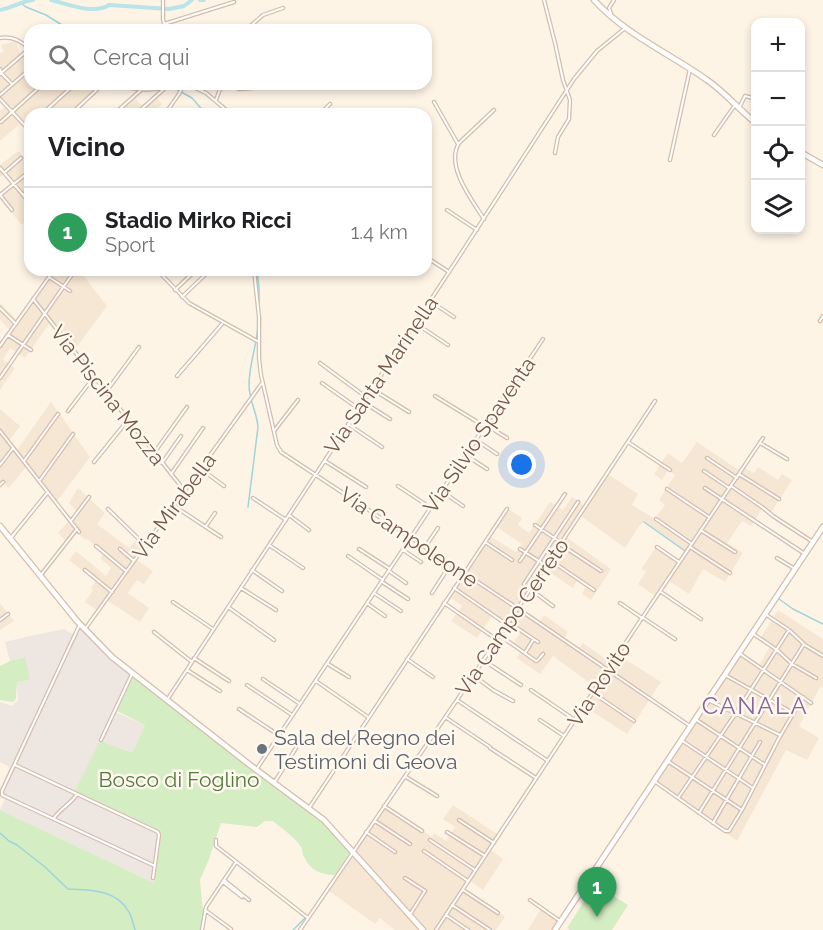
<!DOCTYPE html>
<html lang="it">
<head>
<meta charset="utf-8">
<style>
  body { margin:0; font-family:Raleway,sans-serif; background:#f6f6f6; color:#202124 }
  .controls { position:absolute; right:18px; top:18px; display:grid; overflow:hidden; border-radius:12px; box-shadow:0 3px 9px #0003 }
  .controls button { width:54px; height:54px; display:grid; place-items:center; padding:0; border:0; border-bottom:2px solid #e0e0e0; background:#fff; color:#202124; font:30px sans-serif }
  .you { position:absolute; left:522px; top:465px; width:21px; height:21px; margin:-15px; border:4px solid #fff; border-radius:50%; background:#1a73e8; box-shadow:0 0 0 9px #1a73e833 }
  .badge { display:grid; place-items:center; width:39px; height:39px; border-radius:50%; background:#111827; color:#fff; font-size:20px; font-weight:700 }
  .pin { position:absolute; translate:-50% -50px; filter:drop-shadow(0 2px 3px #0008) }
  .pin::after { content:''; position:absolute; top:32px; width:21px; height:18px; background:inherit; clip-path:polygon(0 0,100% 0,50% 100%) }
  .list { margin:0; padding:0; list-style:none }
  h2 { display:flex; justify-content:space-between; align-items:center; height:78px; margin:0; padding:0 24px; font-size:26px }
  h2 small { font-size:20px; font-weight:400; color:#757577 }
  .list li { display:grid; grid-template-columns:39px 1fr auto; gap:18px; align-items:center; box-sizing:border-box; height:90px; padding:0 24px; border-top:2px solid #e0e0e0 }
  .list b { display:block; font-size:22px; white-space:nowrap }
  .list p { margin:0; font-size:20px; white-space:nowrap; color:#757577 }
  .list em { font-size:20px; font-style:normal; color:#757577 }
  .icon { flex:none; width:33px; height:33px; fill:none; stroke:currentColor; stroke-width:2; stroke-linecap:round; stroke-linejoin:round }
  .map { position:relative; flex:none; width:823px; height:930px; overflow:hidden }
  .search { position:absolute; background:#fff; box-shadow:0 3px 9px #0003; left:24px; top:24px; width:408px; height:66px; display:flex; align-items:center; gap:15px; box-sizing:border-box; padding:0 21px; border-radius:18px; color:#757577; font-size:22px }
  .panel { position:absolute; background:#fff; box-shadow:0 3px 9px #0003; left:24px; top:108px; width:408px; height:168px; border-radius:18px }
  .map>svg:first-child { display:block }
  .residential { fill:#f6e6d4 }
  .industrial { fill:#eee6e0 }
  .green { fill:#d5edc3 }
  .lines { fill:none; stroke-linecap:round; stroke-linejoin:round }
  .stream { stroke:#9ed4dc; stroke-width:1.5 }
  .river { stroke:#b8e4ea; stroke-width:4 }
  .street-casing { stroke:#d4bdad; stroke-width:4.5 }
  .secondary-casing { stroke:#d7bdaa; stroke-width:7 }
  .street { stroke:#fff; stroke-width:2 }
  .secondary { stroke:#fff; stroke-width:4.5 }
  .worship-dot { fill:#6b7280; stroke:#fff8ee; stroke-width:2 }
  .labels { text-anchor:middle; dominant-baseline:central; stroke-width:5; stroke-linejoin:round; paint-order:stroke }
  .street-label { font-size:21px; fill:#7a5848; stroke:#fff8ee }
  .worship-label { font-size:21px; fill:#5b616d; stroke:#fff8ee; text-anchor:start }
  .park-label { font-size:21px; fill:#517a3c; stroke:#fff8ee }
  .quarter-label { font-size:24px; letter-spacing:1.5px; fill:#88649e; stroke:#fff8ee }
</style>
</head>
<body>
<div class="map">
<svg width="823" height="930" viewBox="0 0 823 930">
  <rect width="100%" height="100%" fill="#fef4e6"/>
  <path class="residential" d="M16,41L20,55L27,50L30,53V84H93L99,90L79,108L84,114H30V134L20,124L0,141V111L5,107L0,101V53L4,52L1,45Z
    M133,95L142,106L155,95L162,104L151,114H113Z
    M18,151L30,165V218L22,225L0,199V194L12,183L4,174L0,177V165Z
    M52,270H79L107,306L73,352L49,324L25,358L10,348L3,360L15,368L0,390V344L10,330L0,320V303L17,320Z
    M51,402L90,457L55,504L26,467L9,488L4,483L0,487V409L20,426L9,441L17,450Z
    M697,442L740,471L743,467L754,473L758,467L778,480L782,474L792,480L770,514L762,509L751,526L742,521L727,543L743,553L725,582L703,569L689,594L669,581L658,598L638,584L646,572L641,569L657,546L679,561L685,551L644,522L639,526L625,548L581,516L566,537L611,569L591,600L582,594L586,586L577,580L573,588L545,569L519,607L539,622L544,615L568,632L564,639L578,649L583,643L611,663L617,654L661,682L627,734L582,705L594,686L553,656L540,674L517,658L520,652L511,646L521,632L509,624L507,626L492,616L477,638L451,621L462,606L448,596L488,535L516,552L522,544L495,526L507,508L522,518L518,525L529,533L550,502L563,510L572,497L585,506L606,473L638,494L632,505L655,519L665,505L659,500L675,475L668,470L662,480L654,474L668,453L682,463Z
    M78,488L105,513L97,524L129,548L139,537L148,545L137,560L153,571L144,584L137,580L128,593L149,608L140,622L108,601L99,612L85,602L93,590L91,588L96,581L69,560L76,551L106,576L111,568L100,558L104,553L87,539L85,540L77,532L68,543L58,533L77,512L69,503Z
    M0,603L14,621L0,630Z
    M778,610L823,639V688L820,687L799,726L819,738L807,760L786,750L737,841L653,781L738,651L759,665L770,646L760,639Z
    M384,804L432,837L434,833L446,841L455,827L443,819L453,805L500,836L491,850L503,859L483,890L470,881L464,889L505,917L496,930H395L380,918L375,924L326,889Z
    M542,907L562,922L556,930H528Z"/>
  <path class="industrial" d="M82,628L115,662L130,674L113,711L145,725L132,753L162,831L154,883L0,810L5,799L0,796V788L10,767L0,762V702L12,706L18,700L17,682L30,680L24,657L10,661L5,642L34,635L64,629L73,634Z"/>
  <path class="green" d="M25,657L30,680L17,682L16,699L13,702L0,700V666L10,661Z
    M133,677L308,810L331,830L350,852L335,875C321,875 310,870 304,857C302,854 303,850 301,847C295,837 282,829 273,821H265L257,827L221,823L209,859L200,880L203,912L205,915L203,930H0V810L154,883L162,831L75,791L100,741L132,753L145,725L117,711Z
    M595,884L628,905L612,930H570L567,928Z"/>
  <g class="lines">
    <path class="stream" d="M21,3L26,7L46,15L70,30
      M156,84L162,87
      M166,89H176L192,98L206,114
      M257,270L259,288V308
      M248,507L258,427C257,413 249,400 249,385C249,363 257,346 258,325
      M644,522L685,551
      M779,599L793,609L823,624
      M0,833L9,841L17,845L45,867L68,889C91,890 116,889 129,912C132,917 133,924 135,930
      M293,930L306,917"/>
    <path class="river" d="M51,0C68,4 93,15 109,5L169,9L184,6L192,0
      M200,0H204
      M0,10C12,8 22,1 33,0"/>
    <g class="street-casing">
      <path id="street" d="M163,0V19L165,30
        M544,0L555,43L563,80L570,100L569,119L558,137L555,153
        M611,13L609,8L614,0
        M164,24L234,2
        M246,30L263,15L283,8
        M0,38C12,36 21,40 29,49
        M0,69L1,73L12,84
        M0,74L29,49
        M108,84C130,88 154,94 174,84
        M187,84L206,93L231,114
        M236,84L237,88L239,89L264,87
        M0,95L30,69
        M0,99L30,131
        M216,100L222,84
        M434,102L458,144
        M740,106L745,96L756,99
        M42,114L75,84
        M71,114L103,84
        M114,114L141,90
        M136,114L164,89
        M165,114L179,94L184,84
        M182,114V113
        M320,114L330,104
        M1,122L43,84
        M714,135L735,105
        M670,160L690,69
        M0,168L30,203
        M5,172L21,158
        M0,195L30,171
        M0,195L12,210
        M23,195L30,189
        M447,210L477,230
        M484,219C472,200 445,166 459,143L494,110
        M426,257L449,272
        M157,270L189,303L259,342
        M254,270L259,317V358L261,375L277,445L281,452L517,608L690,726
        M49,277L70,291
        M175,290L196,270
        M182,297L210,270
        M33,299L184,490
        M430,301L454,317
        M0,308L16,324
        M820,321L823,316
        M415,323L448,345
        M8,335L31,350
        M0,346L54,270
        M320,363L366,397
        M177,376L222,324
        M0,378L71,276
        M322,383L359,409
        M372,389L409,412
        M106,392L139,347
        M435,396L484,426
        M363,402L390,419
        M68,411L94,377
        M348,424L382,447
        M486,425L507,438
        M0,431L79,532
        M274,431L298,400
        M476,440L497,454
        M628,442L670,470
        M760,443L787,459
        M154,453L187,407
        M467,456L487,469
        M707,458L737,478
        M24,461L58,414
        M325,461L366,487
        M94,462L128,420
        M162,463L181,436
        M0,465L13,448
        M201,469L224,486
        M704,471L729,488
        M171,474L203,428
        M739,474L779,499
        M40,480L73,434
        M0,485L3,482
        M398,486L431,508
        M731,486L762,507L773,516L813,542
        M705,488L805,554
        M667,489L709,517
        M443,492L463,506
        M253,498L286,520
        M174,506L221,537
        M108,509L145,545
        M289,515L309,530
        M656,519L692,544
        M71,521L89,497
        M535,525L560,542
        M206,526L215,513
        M702,531L735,552
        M10,539L48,492
        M485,542L512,560
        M560,544L601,571
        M269,545L303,568
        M96,546L126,571
        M425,547L438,528
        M657,547L679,562
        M690,547L730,573
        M120,549L134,561
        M359,549L390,569
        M520,549L545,565
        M403,550L421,562
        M348,556L383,580
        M777,558L795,569
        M550,560L594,590
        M520,561L565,494
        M85,570L112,592
        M252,570L282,591
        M389,571L406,583
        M40,576L77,529
        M382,582L408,599
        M524,584L578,502
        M241,588L276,610
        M454,588L506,624
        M530,589L553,606
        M661,592L701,619
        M374,593L401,611
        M432,593L450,565
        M173,602L213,629
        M444,603L496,639
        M620,603L642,618
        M368,604L385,616
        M228,607L274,640
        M765,614L789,630L805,645L823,656
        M642,617L675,639
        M0,620L8,614
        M508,622L538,642
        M80,624L2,791V795L155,866
        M85,629L262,383
        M154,632L192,662
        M752,633L777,650L792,664L816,678
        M499,635L536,661L538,660L543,654
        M525,653L533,640
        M739,653L811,703
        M194,658L229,681
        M407,659L433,677
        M483,660L521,685
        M328,664L349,677
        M187,670L220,691
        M473,675L493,690L513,701
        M725,675L793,713
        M263,679L300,704
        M316,681L368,717
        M247,685L292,715
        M531,690L575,720
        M593,693L634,721
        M167,700L449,272L574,79L597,51L624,29
        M457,700L548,761
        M708,700L780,735
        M239,709L280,736
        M445,717L490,747
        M695,719L765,765
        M540,720L564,736
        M101,740L132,674
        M681,740L753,788
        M490,748L536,778
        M669,762L742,810
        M15,765L158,832L159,835L153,878
        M256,770L543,339
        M406,777L437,796
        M654,781L725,831H729L742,810L779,738L803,697
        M274,783L296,748
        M678,798L736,713L789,630
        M384,806L422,831
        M309,808L507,509
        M699,813L804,644
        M54,818C61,808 71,804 77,794
        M459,820L494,843
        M375,821L410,844
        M713,823L760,742
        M366,832L395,852
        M447,832L485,856
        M216,840V846L308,918
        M430,840L475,870
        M424,851L468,881
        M405,878L425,891L411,913
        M224,880L249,900
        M223,882L242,897
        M463,890L498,913
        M530,900L560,921
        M452,905L490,930
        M205,910L231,929
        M446,915L468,930
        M202,930L206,907L236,862
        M300,930L457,700L655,401
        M436,930L642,618L763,438"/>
    </g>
    <g class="secondary-casing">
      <path id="secondary" d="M594,0C626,35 669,53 707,80C725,92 739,110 756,123
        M800,152L823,165
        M0,526L77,621L112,657L250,765L324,820L423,930
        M555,930L823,527"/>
    </g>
    <use href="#street" class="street"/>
    <use href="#secondary" class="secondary"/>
  </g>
  <circle class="worship-dot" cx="262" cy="749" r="6"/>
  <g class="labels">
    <g class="street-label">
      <text transform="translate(381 375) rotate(-56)">Via Santa Marinella</text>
      <text transform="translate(108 395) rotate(52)">Via Piscina Mozza</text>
      <text transform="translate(479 435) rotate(-56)">Via Silvio Spaventa</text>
      <text transform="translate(174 506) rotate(-54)">Via Mirabella</text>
      <text transform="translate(409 537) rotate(34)">Via Campoleone</text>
      <text transform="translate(512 617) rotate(-56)">Via Campo Cerreto</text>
      <text transform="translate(599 684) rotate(-57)">Via Rovito</text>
    </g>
    <g class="worship-label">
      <text x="274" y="737">Sala del Regno dei<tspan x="274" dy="24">Testimoni di Geova</tspan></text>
    </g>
    <g class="park-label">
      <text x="179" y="779">Bosco di Foglino</text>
    </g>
    <g class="quarter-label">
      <text x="755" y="705">CANALA</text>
    </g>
  </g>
</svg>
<div class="controls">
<button>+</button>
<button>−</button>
<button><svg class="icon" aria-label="locate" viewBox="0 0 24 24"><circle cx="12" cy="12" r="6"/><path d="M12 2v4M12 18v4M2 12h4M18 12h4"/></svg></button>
<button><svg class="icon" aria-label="layers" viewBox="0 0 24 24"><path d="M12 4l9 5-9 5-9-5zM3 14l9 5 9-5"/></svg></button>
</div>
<div class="you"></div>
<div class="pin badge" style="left:597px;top:917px;background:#2e9e5b">1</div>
<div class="search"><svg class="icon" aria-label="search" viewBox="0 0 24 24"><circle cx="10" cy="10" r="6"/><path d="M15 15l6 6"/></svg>Cerca qui</div>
<section class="panel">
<h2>Vicino<small></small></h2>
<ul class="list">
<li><span class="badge" style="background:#2e9e5b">1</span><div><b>Stadio Mirko Ricci</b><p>Sport</p></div><em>1.4 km</em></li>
</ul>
</section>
</div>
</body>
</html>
